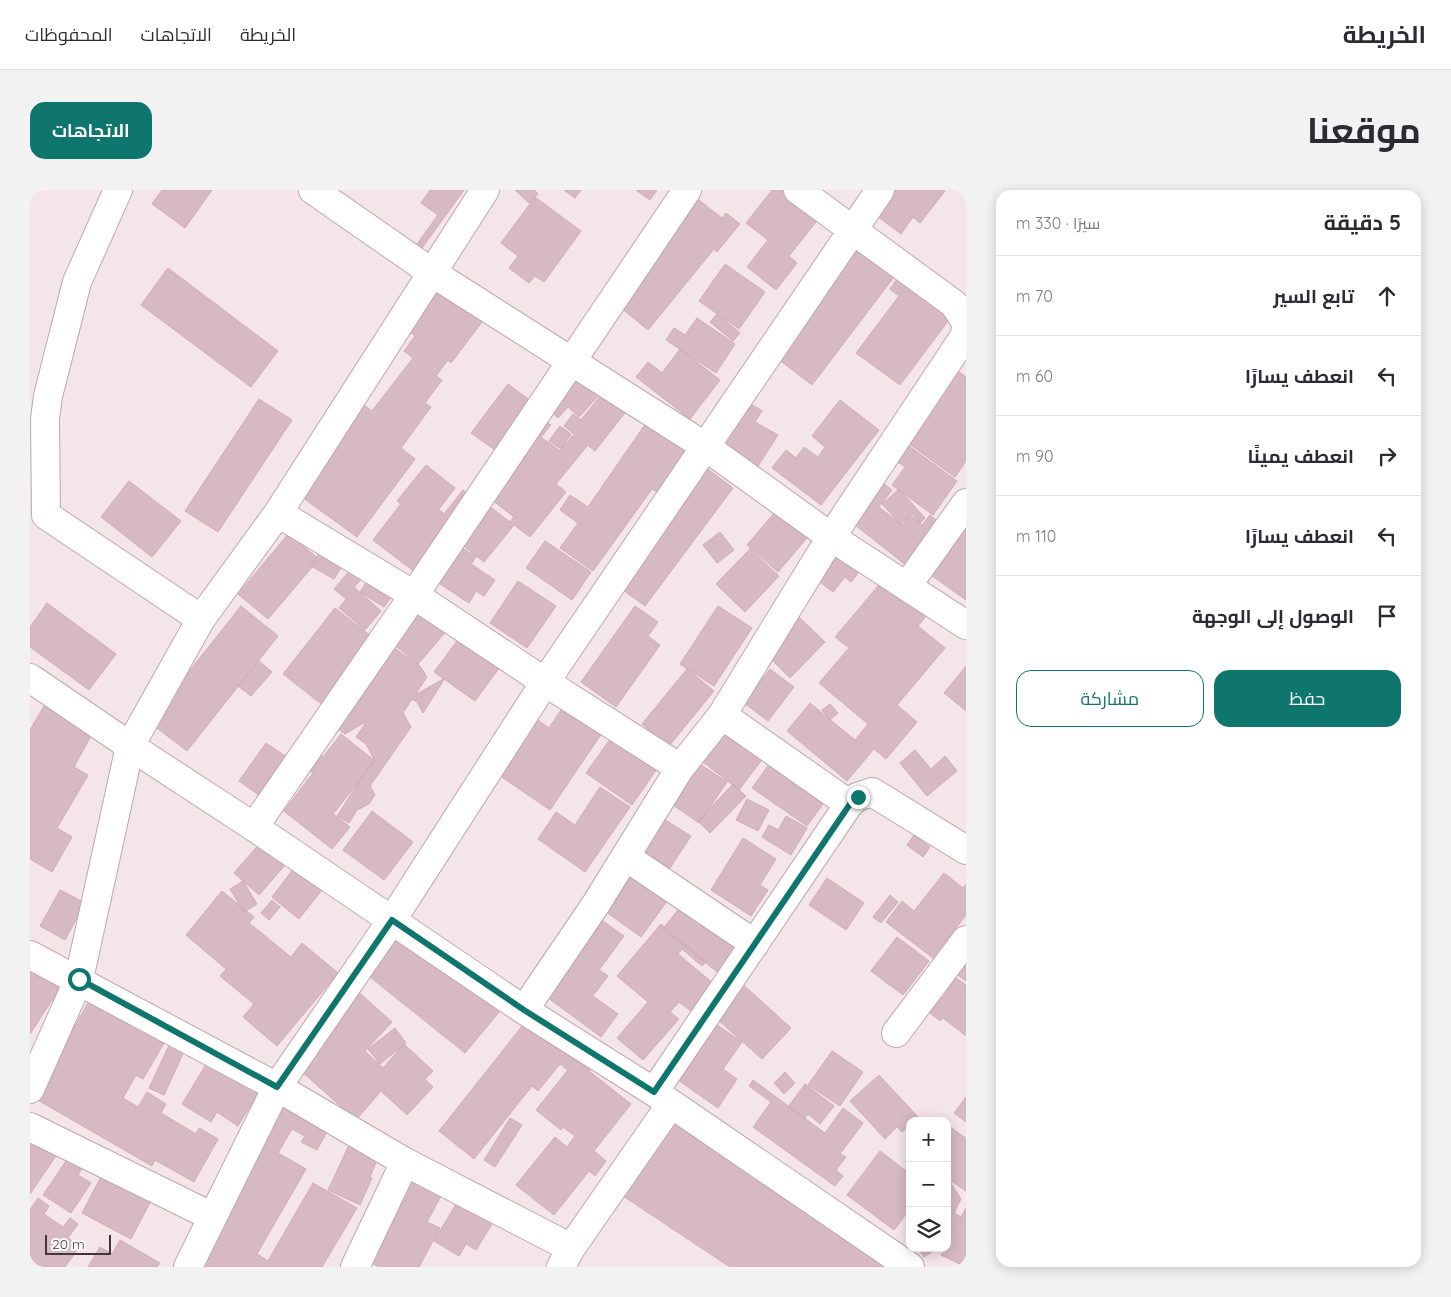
<!DOCTYPE html>
<html lang="ar">
<head>
<meta charset="utf-8">
<style>
  body { margin:0; font-family:Quicksand,Cairo,sans-serif; background:#f2f2f3; color:#2b2b33; direction:rtl }
  .controls { position:absolute; right:15px; bottom:15px; display:grid; overflow:hidden; border-radius:10px; box-shadow:0 2px 12px #0003 }
  .controls button { width:45px; height:45px; display:grid; place-items:center; padding:0; border:0; border-bottom:1px solid #e1e1e2; background:#fff; color:#2b2b33; font:25px sans-serif }
  .scale { position:absolute; left:15px; bottom:12px; width:66px; box-sizing:border-box; padding-left:5px; border:2px solid #463439; border-top:0; font-size:14px; line-height:18px; white-space:nowrap; color:#463439; -webkit-text-stroke:4px #fff; paint-order:stroke }
  .stop { position:absolute; width:15px; height:15px; margin:-11px; border:4px solid #0f766e; border-radius:50%; background:#fff }
  .stop.end { background:#0f766e; border-color:#fff; box-shadow:0 1px 5px #0008 }
  .list { margin:0; padding:0; list-style:none }
  h2 { display:flex; justify-content:space-between; align-items:center; height:65px; margin:0; padding:0 20px; font-size:21px }
  h2 small { font-size:16px; font-weight:400; color:#7c7c81 }
  .list li { display:grid; grid-template-columns:32px 1fr auto; gap:15px; align-items:center; box-sizing:border-box; height:80px; padding:0 20px; border-top:1px solid #e1e1e2 }
  .list b { display:block; font-size:19px; white-space:nowrap }
  .list em { font-size:16px; font-style:normal; color:#7c7c81 }
  .actions { display:flex; gap:10px; padding:15px 20px }
  .actions a { flex:1; padding:11px 0; border:1px solid #0f766e; border-radius:15px; text-align:center; font-size:18px; color:#0f766e }
  .actions .main { background:#0f766e; color:#fff }
  .icon { flex:none; width:28px; height:28px; fill:none; stroke:currentColor; stroke-width:2; stroke-linecap:round; stroke-linejoin:round }
  .map { position:relative; flex:none; width:936px; height:1077px; overflow:hidden; direction:ltr; border-radius:15px }
  header { display:flex; align-items:center; gap:30px; box-sizing:border-box; height:70px; padding:0 25px; background:#fff; border-bottom:1px solid #e1e1e2 }
  header strong { font-size:24px }
  nav { display:flex; gap:28px; margin-inline-start:auto; font-size:18px }
  .intro { display:flex; align-items:center; justify-content:space-between; box-sizing:border-box; height:120px; padding:0 30px }
  h1 { margin:0; font-size:35px }
  .button { padding:12px 22px; border-radius:15px; background:#0f766e; color:#fff; font-size:18px; font-weight:700 }
  main { display:flex; gap:30px; padding:0 30px }
  aside { flex:1; background:#fff; border-radius:15px; box-shadow:0 2px 12px #0003 }
  .map>svg:first-child { display:block }
  .building { fill:#d6b9c2; stroke:#d1acb7 }
  .lines { fill:none; stroke-linecap:round; stroke-linejoin:round }
  .minor-casing { stroke:#c0a7ad; stroke-width:30 }
  .minor { stroke:#fff; stroke-width:28 }
  .route { stroke:#0f766e; stroke-width:6 }
</style>
</head>
<body>
<header>
<strong>الخريطة</strong>
<nav><a>الخريطة</a><a>الاتجاهات</a><a>المحفوظات</a></nav>
</header>
<div class="intro"><h1>موقعنا</h1><a class="button">الاتجاهات</a></div>
<main>
<aside>
<h2>5 دقيقة<small>سيرًا · 330 m</small></h2>
<ul class="list">
<li><svg class="icon" aria-label="ahead" viewBox="0 0 24 24"><path d="M12 20V5M6 11l6-6 6 6"/></svg><div><b>تابع السير</b></div><em>70 m</em></li>
<li><svg class="icon" aria-label="left" viewBox="0 0 24 24"><path d="M17 20v-9H6M10 6l-5 5 5 5"/></svg><div><b>انعطف يسارًا</b></div><em>60 m</em></li>
<li><svg class="icon" aria-label="right" viewBox="0 0 24 24"><path d="M7 20v-9h11M14 6l5 5-5 5"/></svg><div><b>انعطف يمينًا</b></div><em>90 m</em></li>
<li><svg class="icon" aria-label="left" viewBox="0 0 24 24"><path d="M17 20v-9H6M10 6l-5 5 5 5"/></svg><div><b>انعطف يسارًا</b></div><em>110 m</em></li>
<li><svg class="icon" aria-label="arrive" viewBox="0 0 24 24"><path d="M6 21V4h12l-3 4 3 4H6"/></svg><div><b>الوصول إلى الوجهة</b></div></li>
</ul>
<div class="actions"><a class="main">حفظ</a><a>مشاركة</a></div>
</aside>
<div class="map">
<svg width="936" height="1077" viewBox="0 0 936 1077">
  <rect width="100%" height="100%" fill="#f4e5e8"/>
  <path class="building" d="M132,0H182L155,38L122,14Z
    M400,0H434L392,58L387,54L408,25L391,13Z
    M485,0H504L508,4L499,13Z
    M534,0H551L545,8Z
    M606,0H627L620,10Z
    M742,0H763L793,23L759,66L767,73L746,100L717,77L738,50L716,33Z
    M848,0H913L915,1L890,33L883,27L871,44L835,17Z
    M505,7L551,41L514,92L505,86L499,93L479,78L488,66L471,53Z
    M669,10L692,28L696,23L710,34L687,62L684,59L618,140L585,113Z
    M819,47L867,83L782,195L734,158Z
    M695,74L735,102L709,139L669,111Z
    M138,78L248,161L221,197L111,115Z
    M874,79L927,119L870,195L826,163L869,106L860,99Z
    M413,96L455,128L421,173L418,170L406,186L412,190L395,213L401,217L371,258L385,269L327,347L265,302L331,213L342,221L383,168L374,161L385,146L379,141Z
    M687,124L710,143L703,151L680,132Z
    M667,128L705,154L686,183L636,150L644,138L655,145Z
    M650,159L690,190L660,229L606,187L618,172L632,183Z
    M923,178L936,187V271L925,287L871,248Z
    M543,181L569,205L549,227L538,217L528,228L513,213Z
    M478,194L501,211L465,260L441,243Z
    M575,200L598,219L565,261L534,236L543,224L551,230Z
    M229,209L262,230L188,342L155,321Z
    M713,209L732,221L725,232L748,245L728,276L688,250Z
    M810,210L849,240L791,315L742,278L756,260L766,268L774,257L788,267L795,257L782,246Z
    M509,226L521,235L511,247L530,261L543,245L557,256L526,294L536,302L500,347L484,335L454,372L430,353L459,316L480,332L484,327L453,303Z
    M616,233L661,265L632,305L622,299L563,381L530,358L548,333L530,320L540,305L558,317Z
    M530,236L541,244L531,259L519,251Z
    M872,251L927,291L903,325L862,295L875,277L861,267Z
    M671,274L703,298L615,416L582,392Z
    M396,275L425,298L409,319L414,324L433,300L445,309L414,349L367,311Z
    M845,287L862,300L849,317L872,335L880,325L892,335L900,325L910,333L877,376L815,327Z
    M99,291L151,331L122,367L71,327Z
    M869,299L895,328L890,333L882,324L870,334L852,314Z
    M370,315L412,349L386,383L343,350Z
    M751,315L782,342L748,382L717,355Z
    M936,333V410L891,378Z
    M690,342L704,360L687,373L673,355Z
    M258,344L289,369L238,429L208,404Z
    M515,351L561,382L542,410L496,378Z
    M801,352L833,377L821,392L815,387L803,402L777,382Z
    M428,355L446,367L441,374L465,390L454,406L446,401L439,413L404,390Z
    M720,359L749,386L715,422L686,394Z
    M289,363L312,376L304,389L281,376Z
    M328,371L339,381L324,397L351,421L335,440L309,418L316,409L304,399Z
    M344,380L369,396L354,417L330,402Z
    M854,389L897,425L888,436L915,458L867,515L887,532L856,569L844,559L817,591L757,541L780,513L825,550L838,534L789,493L819,458L805,447Z
    M488,391L526,416L497,458L460,433Z
    M17,413L86,464L59,500L0,457V437Z
    M386,413L418,439L388,474L357,449Z
    M211,416L248,446L157,561L119,532Z
    M605,416L628,432L618,446L630,455L586,517L551,492Z
    M688,416L722,438L684,496L650,474Z
    M305,418L346,450L294,516L253,484Z
    M768,426L795,452L760,488L727,455Z
    M432,444L472,474L445,511L404,482Z
    M357,453L390,476L397,487L385,505L415,488L393,523L387,512L382,509L373,523L381,537L340,596L345,605L339,614L327,620L319,633L307,626L344,569L336,554L326,547L337,531L315,544L303,535Z
    M229,471L242,482L221,506L208,496Z
    M936,476V521L914,503Z
    M657,479L684,501L639,556L612,534Z
    M740,479L764,497L738,531L714,513Z
    M537,511L576,537L520,620L460,579L498,523L519,538Z
    M800,514L808,523L800,530L792,520Z
    M14,516L62,544L44,577L58,585L27,638L42,647L22,682L0,669V540Z
    M694,536L734,567L709,600L664,565Z
    M586,541L631,573L602,615L556,583Z
    M311,544L345,571L303,624L320,637L302,659L254,621L283,583L276,578L288,563L293,567Z
    M236,553L267,574L240,613L209,591Z
    M885,560L901,579L915,566L927,581L897,606L870,573Z
    M745,566L800,604L777,636L722,598Z
    M659,567L697,592L669,633L636,610Z
    M703,594L716,606L680,643L668,631Z
    M570,597L600,617L555,682L508,649L526,622L545,635Z
    M717,609L739,620L728,641L706,630Z
    M342,621L383,652L354,690L313,660Z
    M627,625L661,646L640,678L607,657Z
    M756,626L777,638L761,665L732,647L739,635L748,640Z
    M884,645L900,657L893,667L877,655Z
    M713,648L746,669L730,695L738,700L721,726L681,700Z
    M231,652L256,674L229,705L204,683Z
    M601,669L645,700L611,747L568,716Z
    M267,674L295,696L269,729L242,707Z
    M914,683L933,698L936,694V725L903,768L856,732L872,711L884,721Z
    M797,688L834,713L816,740L779,715Z
    M213,691L227,714L214,722L200,699Z
    M30,700L55,713L35,750L10,736Z
    M192,701L224,727L219,733L261,767L272,753L308,783L247,856L213,827L224,814L190,786L196,779L156,745Z
    M860,705L868,712L851,733L843,727Z
    M658,707L716,754L691,785L633,739Z
    M242,710L250,717L239,730L231,723Z
    M563,724L594,746L569,780L578,786L563,806L588,824L571,847L506,799Z
    M631,734L676,772L672,776L652,759L648,764L684,794L661,821L649,812L640,822L649,829L613,870L587,848L618,812L587,786Z
    M364,737L470,821L435,863L330,779Z
    M867,747L899,771L873,805L841,781Z
    M936,753V791L917,777Z
    M0,778L30,798L0,844Z
    M923,786L936,795V846L913,828L910,831L900,823L918,801L914,798Z
    M708,790L761,838L732,869L679,822Z
    M325,799L362,832L335,861L353,878L374,854L403,881L395,889L403,897L377,925L351,901L326,930L260,871Z
    M63,804L103,827L98,835L114,844L121,832L140,843L113,889L106,885L93,908L108,917L117,902L136,914L131,923L166,944L169,938L188,949L164,992L125,970L122,976L6,909L36,856L34,855Z
    M673,825L712,852L693,879L707,889L688,918L635,881Z
    M497,830L562,878L559,881L601,914L564,961L576,971L565,986L559,981L524,1025L486,995L525,947L537,957L545,946L533,937L531,940L506,920L538,880L530,874L508,901L502,896L444,969L409,941Z
    M365,838L376,853L350,874L338,859Z
    M142,849L157,855L134,905L119,898Z
    M802,861L833,882L810,916L778,895Z
    M183,863L234,893L208,936L187,922L181,932L152,914Z
    M755,882L765,893L754,904L744,893Z
    M849,885L888,927L884,931H880V935L872,942L867,937L855,949L820,911Z
    M723,890L795,943L813,918L833,933L810,964L816,967L806,980L813,986L805,996L723,937L741,912L719,896Z
    M775,894L804,916L790,934L778,924L774,929L758,917Z
    M247,906L300,936L287,960L271,952L275,946L262,939L248,963L276,979L227,1064L238,1071L283,993L327,1018L292,1077H158Z
    M936,907V932L924,923Z
    M642,925L871,1077H700L590,1004Z
    M480,928L492,935L465,977L454,970Z
    M917,935L936,948V1001L917,988Z
    M0,948L26,966L0,1004Z
    M319,955L348,968L340,987L342,988L330,1015L298,1000Z
    M850,961L880,984V1019L864,1040L817,1005Z
    M40,965L54,975L48,985L61,993L41,1023L13,1005Z
    M75,979L124,1005L101,1049L52,1023Z
    M917,987L931,1009L924,1023L931,1027L936,1018V1077L911,1065L917,1058L920,1050L917,1052Z
    M373,988L412,1004L397,1032L410,1038L389,1077H349L330,1067Z
    M432,1004L467,1026L446,1060L436,1054L429,1066L404,1051Z
    M8,1008L19,1016L14,1024L33,1037L40,1028L48,1034L38,1048L50,1056L35,1077H0V1020Z
    M90,1050L130,1073L127,1077H58L70,1057L82,1064Z
    M888,1058H908L894,1067Z"/>
  <g class="lines">
    <g class="minor-casing">
      <path id="minor" d="M88,0L47,92L18,206L15,229L16,325L171,429
        M283,0L401,82L676,257L801,347L936,435
        M768,0L924,114L935,131L936,138
        M248,323L384,405L515,492L650,578
        M877,396L936,313
        M0,488L100,556L171,429L248,323L455,0
        M692,525L819,614
        M224,637L384,405L657,0
        M596,667L725,754
        M0,765L247,897L375,972L541,1058
        M494,820L566,714L650,578L692,525L801,347L934,147L936,139
        M866,843L936,750
        M0,899L49,789L100,556L224,637L494,820L624,902L880,1077
        M624,902L819,614L827,607L842,602L936,660
        M0,937L181,1026
        M158,1077L247,897L362,730L515,492L850,0
        M325,1077L375,972
        M531,1077L541,1058L641,914"/>
    </g>
    <use href="#minor" class="minor"/>
  </g>
  <g class="lines">
    <path class="route" d="M49,789L247,897L362,730L494,820L624,902L820,614L828,607"/>
  </g>
</svg>
<div class="controls">
<button>+</button>
<button>−</button>
<button><svg class="icon" aria-label="layers" viewBox="0 0 24 24"><path d="M12 4l9 5-9 5-9-5zM3 14l9 5 9-5"/></svg></button>
</div>
<div class="scale">20 m</div>
<div class="stop" style="left:49px;top:789px"></div>
<div class="stop end" style="left:828px;top:607px"></div>
</div>
</main>
</body>
</html>
